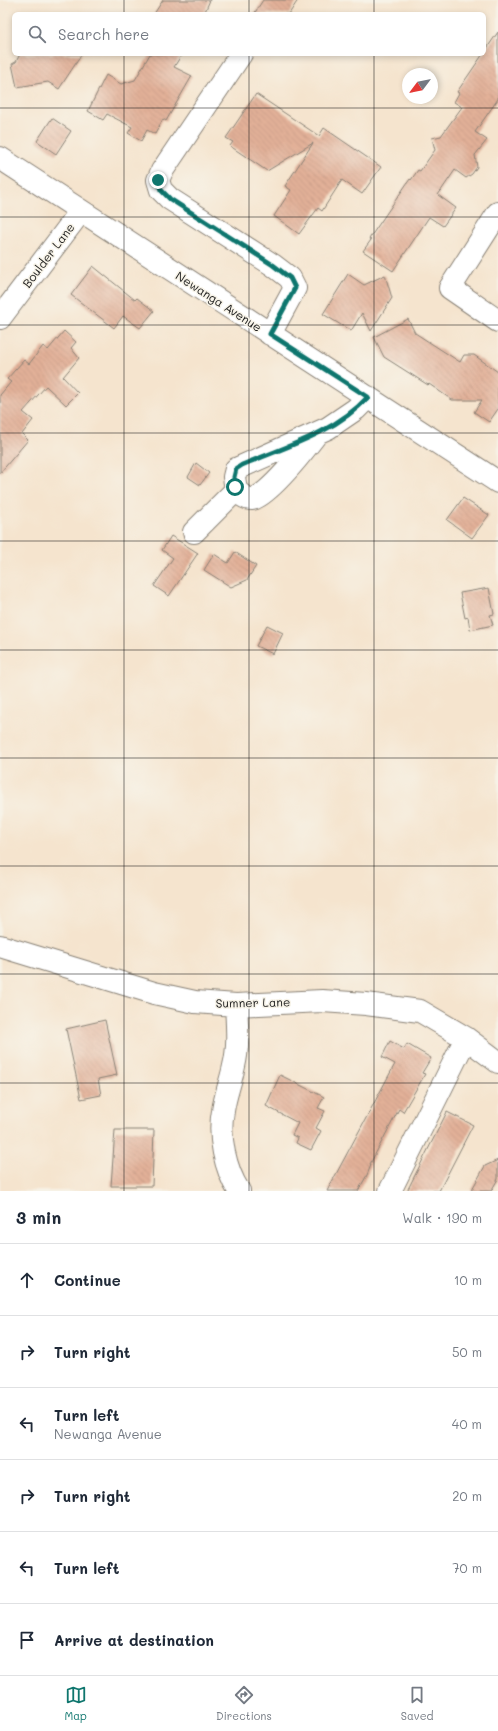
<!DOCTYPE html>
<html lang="en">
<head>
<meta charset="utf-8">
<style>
  body { margin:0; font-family:Mali,sans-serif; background:#f6f6f7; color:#1f2937 }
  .compass { position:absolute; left:402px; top:68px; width:36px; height:36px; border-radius:50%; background:#fff; box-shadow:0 2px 6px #0003; rotate:238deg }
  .stop { position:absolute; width:12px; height:12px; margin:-9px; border:3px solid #0f766e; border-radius:50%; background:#fff }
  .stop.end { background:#0f766e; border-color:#fff; box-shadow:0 1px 4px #0008 }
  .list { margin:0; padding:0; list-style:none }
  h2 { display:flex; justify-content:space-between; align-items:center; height:52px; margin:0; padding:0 16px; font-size:17px }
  h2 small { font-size:13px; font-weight:400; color:#747a83 }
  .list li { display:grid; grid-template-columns:26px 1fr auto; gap:12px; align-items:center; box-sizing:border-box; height:72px; padding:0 16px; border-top:1px solid #e0e1e3 }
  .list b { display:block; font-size:15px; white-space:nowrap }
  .list p { margin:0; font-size:13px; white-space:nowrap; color:#747a83 }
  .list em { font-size:13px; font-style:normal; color:#747a83 }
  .icon { flex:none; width:22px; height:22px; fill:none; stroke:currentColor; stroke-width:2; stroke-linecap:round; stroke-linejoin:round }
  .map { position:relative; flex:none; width:498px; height:1191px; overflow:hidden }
  .search { position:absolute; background:#fff; box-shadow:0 2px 6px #0003; left:12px; right:12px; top:12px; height:44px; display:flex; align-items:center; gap:10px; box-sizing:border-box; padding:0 14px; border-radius:6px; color:#747a83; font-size:15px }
  .sheet { height:484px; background:#fff }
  nav { display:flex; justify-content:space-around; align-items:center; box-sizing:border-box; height:56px; border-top:1px solid #e0e1e3; background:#fff; font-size:11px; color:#747a83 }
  nav a { display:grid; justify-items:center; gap:2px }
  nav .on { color:#0f766e }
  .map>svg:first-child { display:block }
  .building { fill:url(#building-back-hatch) }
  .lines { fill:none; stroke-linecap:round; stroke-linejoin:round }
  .minor-casing { stroke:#888075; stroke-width:24 }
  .minor { stroke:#fff; stroke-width:22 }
  .route { stroke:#0f766e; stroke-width:5 }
  .grid { fill:none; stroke:#1c1c1c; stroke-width:1; stroke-opacity:0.55 }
  .labels { text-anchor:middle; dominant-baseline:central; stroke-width:3; stroke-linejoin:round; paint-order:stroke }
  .street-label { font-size:12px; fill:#1c1c1c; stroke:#f7f3e8 }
</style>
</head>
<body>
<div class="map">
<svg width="498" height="1191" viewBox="0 0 498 1191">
  <defs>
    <pattern id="building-back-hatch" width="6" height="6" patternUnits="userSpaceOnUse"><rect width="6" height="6" fill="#e2b098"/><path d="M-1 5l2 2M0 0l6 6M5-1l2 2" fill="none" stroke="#c19782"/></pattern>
  </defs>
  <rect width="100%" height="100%" fill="#f7f3e8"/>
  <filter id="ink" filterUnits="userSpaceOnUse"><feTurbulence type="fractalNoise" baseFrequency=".025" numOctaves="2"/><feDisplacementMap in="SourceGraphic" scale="8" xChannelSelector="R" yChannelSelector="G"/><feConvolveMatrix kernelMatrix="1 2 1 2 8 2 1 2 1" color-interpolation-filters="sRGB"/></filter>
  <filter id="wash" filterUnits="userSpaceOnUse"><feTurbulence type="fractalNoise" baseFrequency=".012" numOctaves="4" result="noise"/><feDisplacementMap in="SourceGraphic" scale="16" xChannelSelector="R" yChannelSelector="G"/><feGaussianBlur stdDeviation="0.9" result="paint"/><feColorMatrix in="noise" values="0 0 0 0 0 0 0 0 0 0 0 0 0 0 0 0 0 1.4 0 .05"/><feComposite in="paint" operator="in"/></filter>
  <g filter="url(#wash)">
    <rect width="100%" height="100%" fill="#f5e4ce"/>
    <g id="blocks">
      <path class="building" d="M163,0H210L204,14H154Z
        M263,0H298L289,14H254Z
        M498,32V99L475,132L487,140L475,155L477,167L472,174L466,178L455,170L438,195L456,208L443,226L429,217L393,271L363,251L371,240L369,239L410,179L411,180L418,170L420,171L435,150L432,138L441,136L462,107L454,102L459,93L457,92Z
        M20,54H82L59,89L48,82L17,87L12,64L16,62Z
        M150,54H182L174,67L192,76L166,121L163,119L155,134L147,130L141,141L128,133L132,127L107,114L103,120L88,111L106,75L121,84L135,80Z
        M256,94L319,136L324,128L381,167L362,194L342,180L322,211L318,208L299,234L274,216L291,190L285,186L313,143L267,171L230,146L233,142L226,138Z
        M52,118L71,131L56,154L37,141Z
        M93,266L135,300L137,298L154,311L140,328L123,316L114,328L71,295Z
        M348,274L364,285L385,275L392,298L371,331L362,313L351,331L323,314Z
        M408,319L415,333L460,362L464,355H474L498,372V409L489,422L474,412L482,400H452L429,384L428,385L384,357L374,337Z
        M64,331L76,342L71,348L79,358L63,377L78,393L66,405L46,386L23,412L33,420L22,434L28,440L0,473V395L11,382L7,379L24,360L29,364L43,346L48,350Z
        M196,463L209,473L200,485L188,477Z
        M463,498L489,515L472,538L447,520Z
        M171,536L198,553L169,596L154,586L173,558L162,550Z
        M235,552L256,566L247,580L231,587L204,570L214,554L228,563Z
        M489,588L494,614L490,615L493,625L470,630L468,617L465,618L460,593Z
        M267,625L283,633L273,654L256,646Z
        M105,1020L117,1075L98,1079L101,1095L81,1099L66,1029Z
        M390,1041L404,1049L407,1044L431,1058L422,1073L425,1074L403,1112L399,1109L370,1164L371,1165L367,1175L358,1191H327L395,1064L382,1057Z
        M280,1075L324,1097L318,1108L325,1111L316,1128L321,1131L311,1150L296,1143L298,1138L292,1135L298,1123L266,1106Z
        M447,1112L473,1125L439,1191H407Z
        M115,1130H154L152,1186H111Z
        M498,1160V1179L491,1191H471L485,1166Z"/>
    </g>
  </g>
  <g filter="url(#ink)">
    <use href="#blocks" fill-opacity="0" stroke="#888075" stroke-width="1"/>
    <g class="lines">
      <g class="minor-casing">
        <path id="minor" d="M241,54L162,171L158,180L161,190L170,199L273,265L290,278L295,288L270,334
          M0,158L498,482
          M498,213L450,288L498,321
          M0,318L81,211
          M236,490C240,494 245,499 252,499C267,498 305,449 315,436
          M194,532L236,490L234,477L236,469L328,428L356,409L368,397
          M0,946L154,993L195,1002L236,1005L322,1001L366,1004L420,1011L466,1038L498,1062
          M236,1005C237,1025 239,1046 234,1066C231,1081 225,1096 223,1111C218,1136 225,1169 239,1191
          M390,1191L466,1038"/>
      </g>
      <use href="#minor" class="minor"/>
    </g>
  </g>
  <g class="lines" filter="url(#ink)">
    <path class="route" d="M158,180L161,190L170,199L273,265L290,278L295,288L270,334L368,397C335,433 285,447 242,465L236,469L234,477L235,487"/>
  </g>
  <path class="grid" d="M124,0V14M249,0V14M374,0V14M124,54V1191M249,54V1191M374,54V1191M0,108H498M0,217H498M0,325H498M0,433H498M0,541H498M0,650H498M0,758H498M0,866H498M0,974H498M0,1083H498"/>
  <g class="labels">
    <g class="street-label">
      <text transform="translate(48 255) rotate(-53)">Boulder Lane</text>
      <text transform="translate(219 301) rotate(33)">Newanga Avenue</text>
      <text transform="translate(253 1002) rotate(-1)">Sumner Lane</text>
    </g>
  </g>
</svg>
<svg class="compass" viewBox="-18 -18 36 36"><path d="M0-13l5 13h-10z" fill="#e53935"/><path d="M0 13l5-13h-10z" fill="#747a83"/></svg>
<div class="stop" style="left:235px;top:487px"></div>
<div class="stop end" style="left:158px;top:180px"></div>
<div class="search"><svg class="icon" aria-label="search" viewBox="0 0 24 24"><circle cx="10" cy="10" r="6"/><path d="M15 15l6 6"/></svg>Search here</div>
</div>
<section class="sheet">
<h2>3 min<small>Walk · 190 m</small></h2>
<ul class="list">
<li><svg class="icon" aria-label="ahead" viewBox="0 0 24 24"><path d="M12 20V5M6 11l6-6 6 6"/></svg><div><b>Continue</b></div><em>10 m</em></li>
<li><svg class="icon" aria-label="right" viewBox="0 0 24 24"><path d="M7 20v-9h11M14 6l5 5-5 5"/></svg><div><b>Turn right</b></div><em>50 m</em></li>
<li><svg class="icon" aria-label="left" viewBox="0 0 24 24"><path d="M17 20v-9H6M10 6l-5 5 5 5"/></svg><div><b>Turn left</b><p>Newanga Avenue</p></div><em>40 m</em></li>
<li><svg class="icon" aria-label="right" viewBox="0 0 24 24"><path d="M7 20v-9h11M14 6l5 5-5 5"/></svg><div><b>Turn right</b></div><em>20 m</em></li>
<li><svg class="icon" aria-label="left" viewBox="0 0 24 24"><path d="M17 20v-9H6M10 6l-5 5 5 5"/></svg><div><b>Turn left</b></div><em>70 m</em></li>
<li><svg class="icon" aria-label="arrive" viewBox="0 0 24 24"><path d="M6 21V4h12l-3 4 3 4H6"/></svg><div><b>Arrive at destination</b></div></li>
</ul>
</section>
<nav>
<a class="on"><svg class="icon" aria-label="map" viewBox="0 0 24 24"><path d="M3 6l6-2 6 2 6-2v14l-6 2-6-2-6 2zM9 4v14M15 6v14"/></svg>Map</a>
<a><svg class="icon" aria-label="directions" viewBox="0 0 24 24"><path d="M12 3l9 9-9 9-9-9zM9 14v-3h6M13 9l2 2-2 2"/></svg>Directions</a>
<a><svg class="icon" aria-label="saved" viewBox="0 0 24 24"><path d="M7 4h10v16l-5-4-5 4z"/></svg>Saved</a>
</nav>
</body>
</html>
